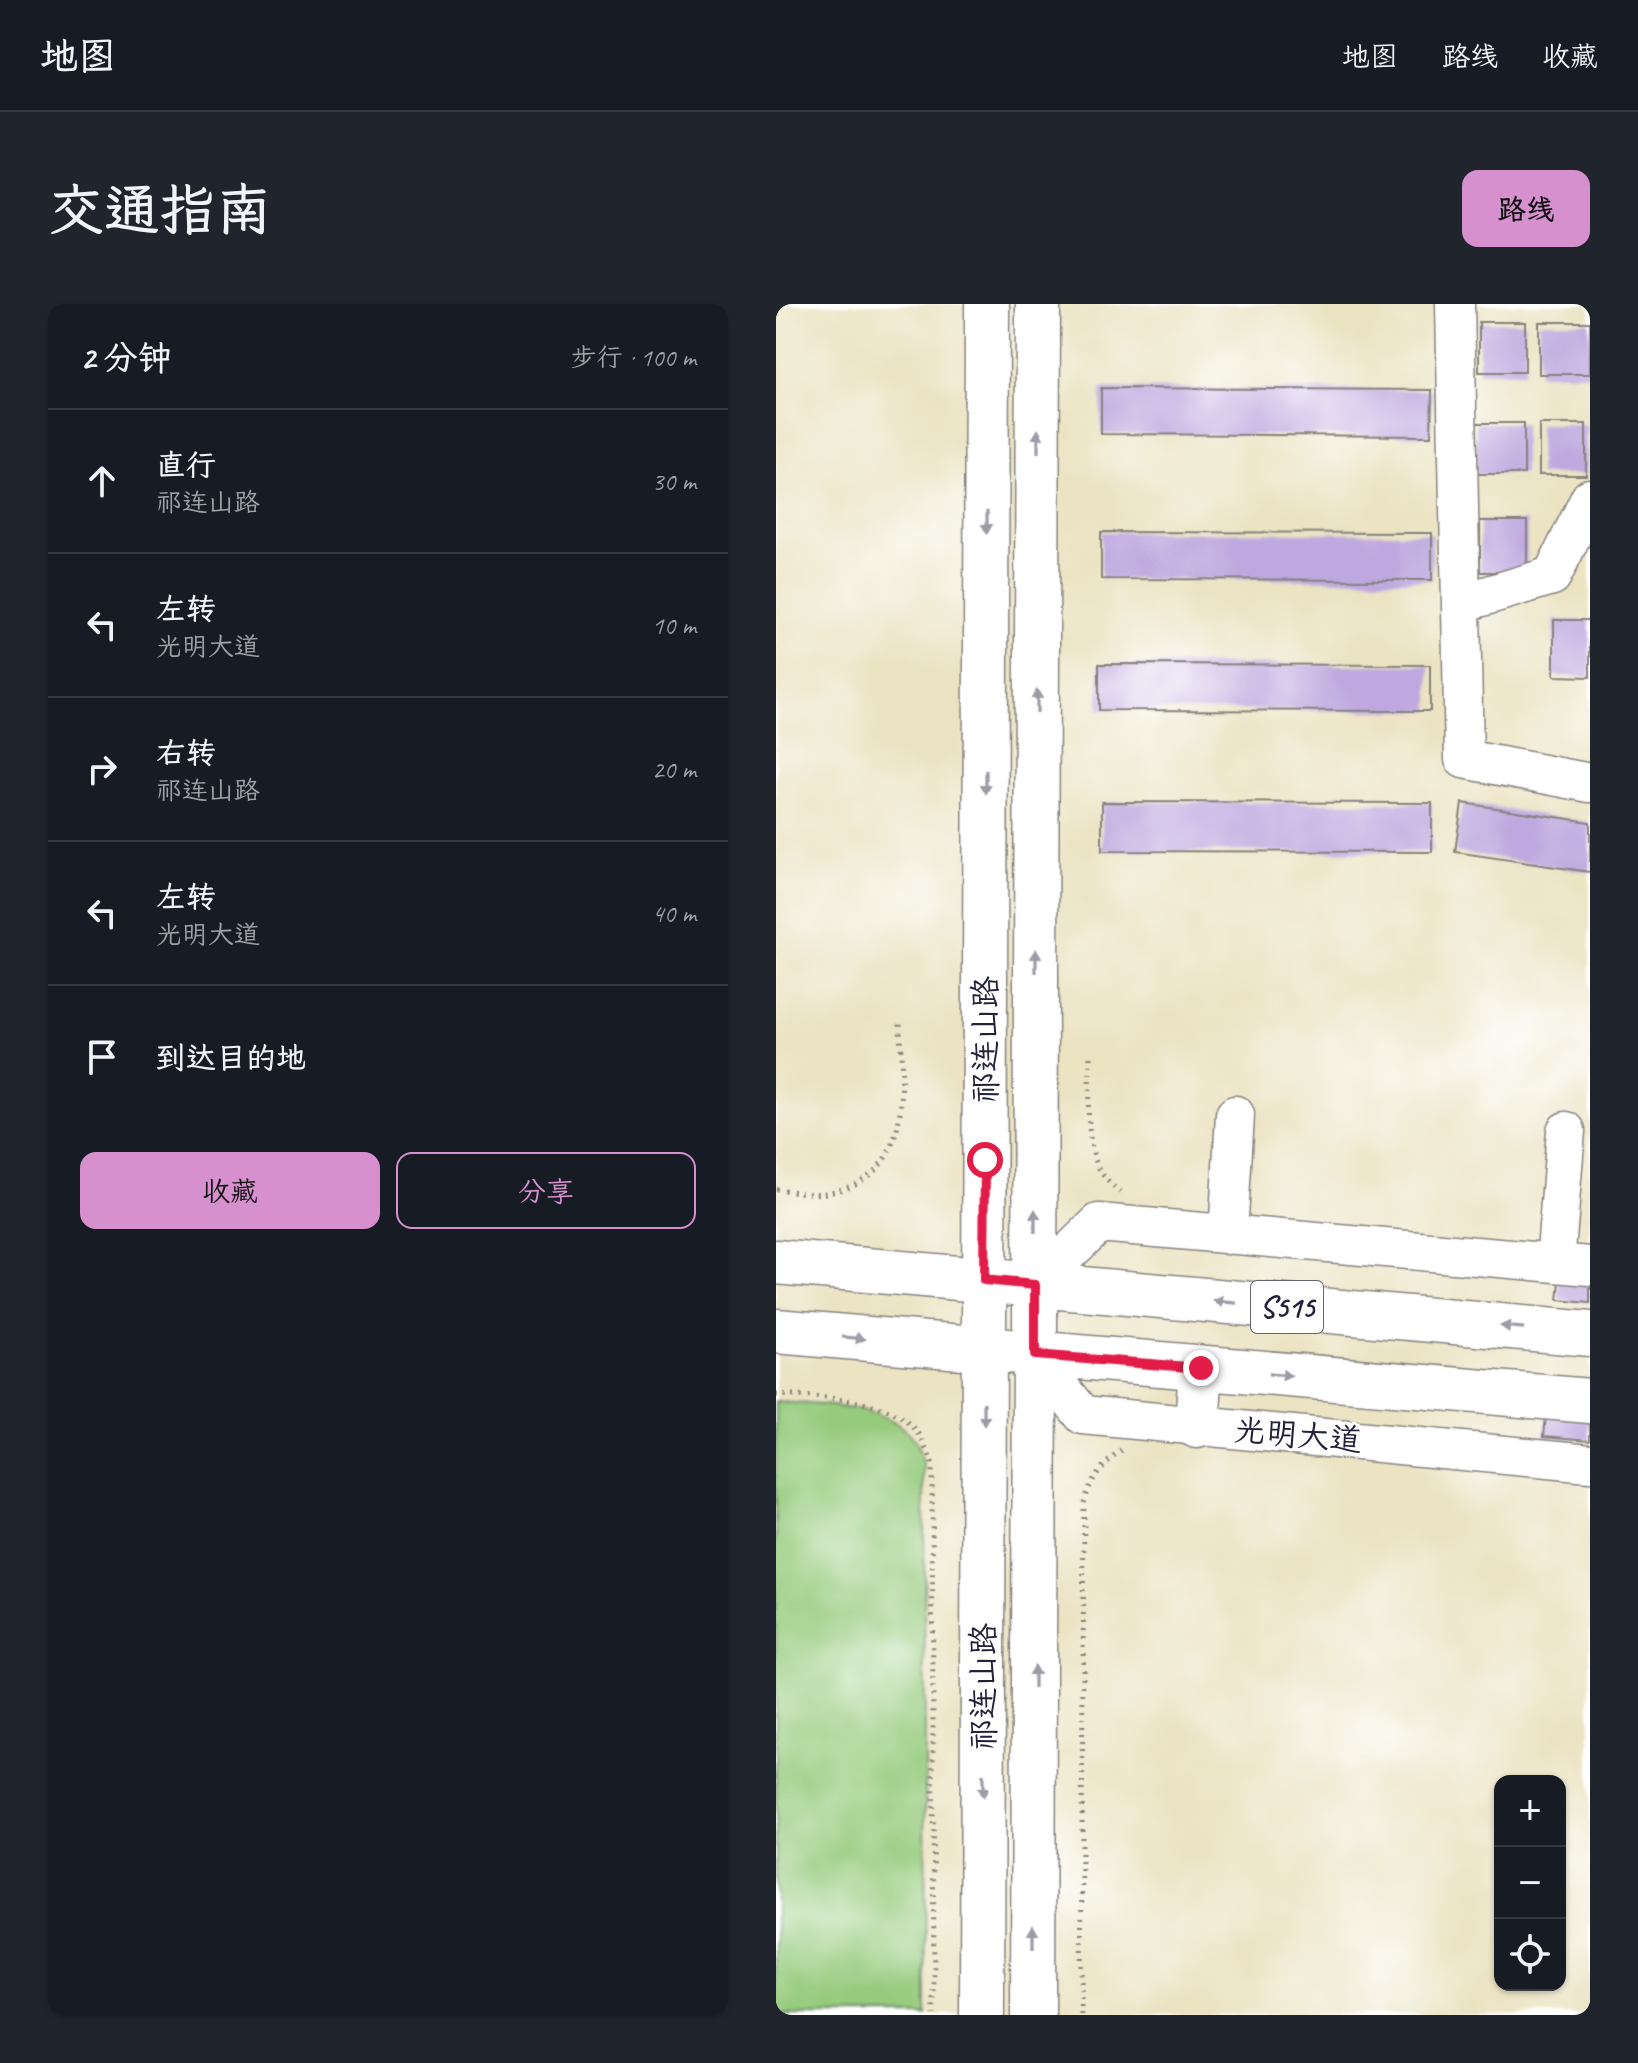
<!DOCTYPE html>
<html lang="zh">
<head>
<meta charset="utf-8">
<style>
  body { margin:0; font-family:Caveat,"LXGW WenKai TC",sans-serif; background:#20242c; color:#f1f3f6 }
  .controls { position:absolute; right:24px; bottom:24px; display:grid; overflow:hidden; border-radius:16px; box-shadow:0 2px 6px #0004 }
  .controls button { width:72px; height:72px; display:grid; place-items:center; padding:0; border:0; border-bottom:2px solid #363941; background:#171b24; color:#f1f3f6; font:40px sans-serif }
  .stop { position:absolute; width:24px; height:24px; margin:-18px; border:6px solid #e11d48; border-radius:50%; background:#fff }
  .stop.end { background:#e11d48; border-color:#fff; box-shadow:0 2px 8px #0008 }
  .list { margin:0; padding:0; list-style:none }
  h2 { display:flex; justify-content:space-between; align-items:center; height:104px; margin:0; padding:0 32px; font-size:34px }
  h2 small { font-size:26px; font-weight:400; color:#9ea1a6 }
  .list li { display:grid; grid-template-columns:52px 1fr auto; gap:24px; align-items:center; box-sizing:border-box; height:144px; padding:0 32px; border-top:2px solid #363941 }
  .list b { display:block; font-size:30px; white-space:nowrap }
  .list p { margin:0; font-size:26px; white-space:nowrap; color:#9ea1a6 }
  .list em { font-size:26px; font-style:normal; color:#9ea1a6 }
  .actions { display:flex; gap:16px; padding:24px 32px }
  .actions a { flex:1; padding:18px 0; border:2px solid #d690ce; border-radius:16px; text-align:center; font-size:28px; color:#d690ce }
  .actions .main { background:#d690ce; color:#111 }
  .icon { flex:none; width:44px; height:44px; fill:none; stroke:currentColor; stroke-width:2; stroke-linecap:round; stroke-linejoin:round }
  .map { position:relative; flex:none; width:814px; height:1711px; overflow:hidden; border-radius:16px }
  header { display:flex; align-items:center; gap:48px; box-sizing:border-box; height:112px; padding:0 40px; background:#171b24; border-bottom:2px solid #363941 }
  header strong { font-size:38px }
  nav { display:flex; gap:44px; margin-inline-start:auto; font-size:28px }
  .intro { display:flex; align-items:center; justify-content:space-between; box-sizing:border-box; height:192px; padding:0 48px }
  h1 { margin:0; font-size:56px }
  .button { padding:20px 36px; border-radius:16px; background:#d690ce; color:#111; font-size:28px; font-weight:700 }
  main { display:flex; gap:48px; padding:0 48px }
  aside { flex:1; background:#171b24; border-radius:16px; box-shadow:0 2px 6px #0004 }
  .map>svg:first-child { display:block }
  .green { fill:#96cb7d; stroke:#5c765c; stroke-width:2 }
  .building { fill:#bfa8df }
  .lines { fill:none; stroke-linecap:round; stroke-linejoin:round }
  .minor-casing { stroke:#86827e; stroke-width:41 }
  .major-casing { stroke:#86827e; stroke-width:47 }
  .path { stroke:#86827e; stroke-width:5; stroke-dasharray:2 6; stroke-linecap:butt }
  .minor { stroke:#fff; stroke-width:38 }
  .major { stroke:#fff; stroke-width:44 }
  .oneway { fill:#9c9ca7 }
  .route { stroke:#e11d48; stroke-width:10 }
  .labels { text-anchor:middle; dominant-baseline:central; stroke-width:6; stroke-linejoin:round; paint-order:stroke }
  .shield { fill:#fff; stroke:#646476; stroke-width:2 }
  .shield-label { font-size:30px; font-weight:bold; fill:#22223b }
  .street-label { font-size:32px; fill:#22223b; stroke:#fff }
</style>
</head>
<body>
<header>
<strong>地图</strong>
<nav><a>地图</a><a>路线</a><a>收藏</a></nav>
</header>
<div class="intro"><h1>交通指南</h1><a class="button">路线</a></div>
<main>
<aside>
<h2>2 分钟<small>步行 · 100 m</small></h2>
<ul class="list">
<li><svg class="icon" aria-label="ahead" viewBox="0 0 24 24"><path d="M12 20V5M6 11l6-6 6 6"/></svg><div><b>直行</b><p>祁连山路</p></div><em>30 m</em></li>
<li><svg class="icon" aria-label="left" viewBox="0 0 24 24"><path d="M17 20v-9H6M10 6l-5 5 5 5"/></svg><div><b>左转</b><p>光明大道</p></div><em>10 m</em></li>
<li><svg class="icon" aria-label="right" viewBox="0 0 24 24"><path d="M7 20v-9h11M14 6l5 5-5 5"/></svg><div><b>右转</b><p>祁连山路</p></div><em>20 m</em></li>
<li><svg class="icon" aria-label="left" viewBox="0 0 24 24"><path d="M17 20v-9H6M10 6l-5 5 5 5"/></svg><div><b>左转</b><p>光明大道</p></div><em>40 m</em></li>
<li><svg class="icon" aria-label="arrive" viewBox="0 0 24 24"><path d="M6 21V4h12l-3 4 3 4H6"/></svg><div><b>到达目的地</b></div></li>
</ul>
<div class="actions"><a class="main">收藏</a><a>分享</a></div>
</aside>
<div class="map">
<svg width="814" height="1711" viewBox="0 0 814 1711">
  <rect width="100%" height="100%" fill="#fff"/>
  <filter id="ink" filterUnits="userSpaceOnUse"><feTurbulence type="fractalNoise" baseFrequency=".0125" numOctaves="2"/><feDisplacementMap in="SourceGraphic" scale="16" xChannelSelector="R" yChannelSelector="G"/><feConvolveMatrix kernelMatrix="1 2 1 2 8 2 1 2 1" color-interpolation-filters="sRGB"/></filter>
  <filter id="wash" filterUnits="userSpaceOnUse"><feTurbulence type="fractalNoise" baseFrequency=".006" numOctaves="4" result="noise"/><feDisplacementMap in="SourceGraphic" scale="32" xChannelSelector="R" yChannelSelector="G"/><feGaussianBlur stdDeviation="1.8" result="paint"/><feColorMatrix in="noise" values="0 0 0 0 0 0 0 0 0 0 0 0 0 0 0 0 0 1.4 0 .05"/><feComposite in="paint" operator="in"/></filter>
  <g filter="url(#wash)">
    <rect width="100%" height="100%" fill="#ebe3c2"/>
    <path class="green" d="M0,1098C37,1100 111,1101 136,1133C142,1140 144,1153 148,1161L150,1711H0Z"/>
    <g id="blocks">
      <path class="building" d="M703,18H749V68H703Z
        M763,18H814V70H763Z
        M325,84L656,86L655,132L325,130Z
        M700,119H748V170H700Z
        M763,120H810V171H763Z
        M704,217H751V268H704Z
        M325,228L656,229V276L325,275Z
        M778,316H814V373L778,372Z
        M323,360L654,361V407L323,406Z
        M326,498L656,499V548L326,547Z
        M686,499L814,518V568L679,548Z
        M784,978L814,981V999L782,996Z
        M770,1113L814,1117V1136L768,1132Z"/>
    </g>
  </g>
  <g filter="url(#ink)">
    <use href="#blocks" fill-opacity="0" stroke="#86827e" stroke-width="2"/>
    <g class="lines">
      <g class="minor-casing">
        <path id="minor" d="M679,0L688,455L814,479
          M686,299L776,272L814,194
          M452,931L459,811
          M779,959L790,827
          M259,981L323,919L814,962
          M259,1051L307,1111L814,1159"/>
      </g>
      <g class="major-casing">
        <path id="major" d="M0,958L814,1030
          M0,1027L814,1097
          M421,1122L425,1064
          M206,1711L211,0
          M257,1711L262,0"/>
      </g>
      <path class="path" d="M314,753C314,796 302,863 345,888
        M0,885C15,887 35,891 49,889C141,874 125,787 124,718
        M0,1091C41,1094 110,1092 139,1125C147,1134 152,1148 156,1159L158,1711
        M305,1711L308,1200C314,1175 326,1161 346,1146"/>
      <use href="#minor" class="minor"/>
      <use href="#major" class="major"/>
    </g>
    <defs><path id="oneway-solid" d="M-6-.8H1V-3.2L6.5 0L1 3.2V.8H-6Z" transform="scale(2)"/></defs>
    <g class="oneway">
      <use href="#oneway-solid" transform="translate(262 137) rotate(-90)"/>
      <use href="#oneway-solid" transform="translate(211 218) rotate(90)"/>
      <use href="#oneway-solid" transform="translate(261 397) rotate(-90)"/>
      <use href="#oneway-solid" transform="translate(210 478) rotate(90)"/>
      <use href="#oneway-solid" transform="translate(260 657) rotate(-90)"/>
      <use href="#oneway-solid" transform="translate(259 917) rotate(-90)"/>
      <use href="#oneway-solid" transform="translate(449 998) rotate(-175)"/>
      <use href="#oneway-solid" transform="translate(736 1023) rotate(-175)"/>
      <use href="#oneway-solid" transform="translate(78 1034) rotate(5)"/>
      <use href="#oneway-solid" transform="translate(504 1071) rotate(5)"/>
      <use href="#oneway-solid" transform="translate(208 1110) rotate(90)"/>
      <use href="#oneway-solid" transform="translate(258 1373) rotate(-90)"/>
      <use href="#oneway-solid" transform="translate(207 1482) rotate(90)"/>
      <use href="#oneway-solid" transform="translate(257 1633) rotate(-90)"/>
    </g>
  </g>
  <g class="lines" filter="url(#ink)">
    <path class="route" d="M209,856L208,976L259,981V1051L425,1064"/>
  </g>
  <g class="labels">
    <rect class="shield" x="475" y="977" width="72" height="52" rx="6"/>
    <g class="shield-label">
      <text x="511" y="1003">S515</text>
    </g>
    <g class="street-label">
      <text transform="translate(209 736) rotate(-90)">祁连山路</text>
      <text transform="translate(522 1131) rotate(5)">光明大道</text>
      <text transform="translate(207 1383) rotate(-90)">祁连山路</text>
    </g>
  </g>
</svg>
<div class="controls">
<button>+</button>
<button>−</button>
<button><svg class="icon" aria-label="locate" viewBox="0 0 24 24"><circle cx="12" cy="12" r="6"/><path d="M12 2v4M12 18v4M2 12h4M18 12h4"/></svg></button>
</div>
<div class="stop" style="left:209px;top:856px"></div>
<div class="stop end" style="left:425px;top:1064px"></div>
</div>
</main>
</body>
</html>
